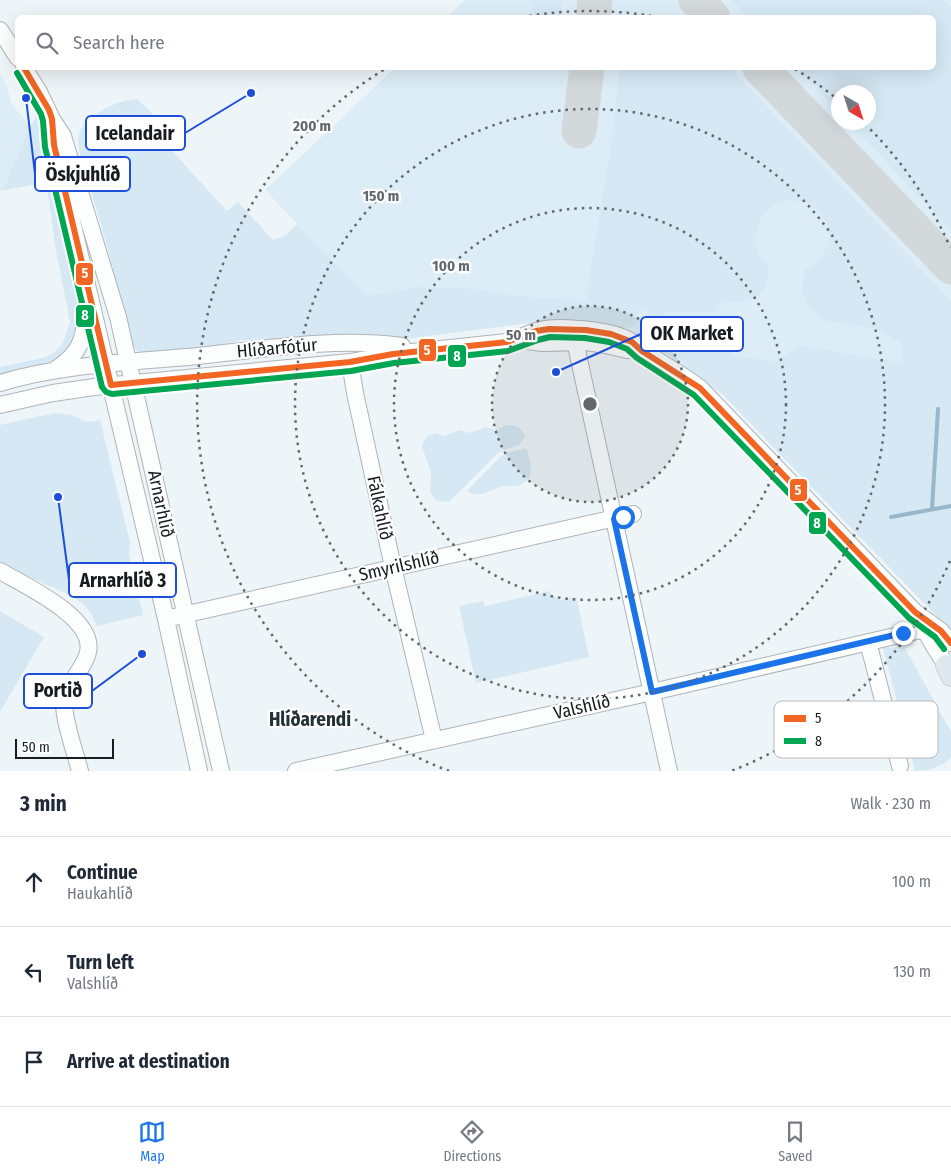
<!DOCTYPE html>
<html lang="en">
<head>
<meta charset="utf-8">
<style>
  body { margin:0; font-family:"Fira Sans Condensed",sans-serif; background:#f2f2f3; color:#1f2937 }
  .compass { position:absolute; left:831px; top:85px; width:45px; height:45px; border-radius:50%; background:#fff; box-shadow:0 5px 20px #0002; rotate:141deg }
  .scale { position:absolute; left:15px; bottom:12px; width:99px; box-sizing:border-box; padding-left:5px; border:2px solid #171c20; border-top:0; font-size:14px; line-height:18px; white-space:nowrap; color:#171c20; -webkit-text-stroke:4px #fff; paint-order:stroke }
  .stop { position:absolute; width:15px; height:15px; margin:-11px; border:4px solid #1a73e8; border-radius:50%; background:#fff }
  .stop.end { background:#1a73e8; border-color:#fff; box-shadow:0 1px 5px #0008 }
  .list { margin:0; padding:0; list-style:none }
  h2 { display:flex; justify-content:space-between; align-items:center; height:65px; margin:0; padding:0 20px; font-size:21px }
  h2 small { font-size:16px; font-weight:400; color:#747a83 }
  .list li { display:grid; grid-template-columns:32px 1fr auto; gap:15px; align-items:center; box-sizing:border-box; height:90px; padding:0 20px; border-top:1px solid #e0e1e3 }
  .list b { display:block; font-size:19px; white-space:nowrap }
  .list p { margin:0; font-size:16px; white-space:nowrap; color:#747a83 }
  .list em { font-size:16px; font-style:normal; color:#747a83 }
  .icon { flex:none; width:28px; height:28px; fill:none; stroke:currentColor; stroke-width:2; stroke-linecap:round; stroke-linejoin:round }
  .map { position:relative; flex:none; width:951px; height:771px; overflow:hidden }
  .search { position:absolute; background:#fff; box-shadow:0 5px 20px #0002; left:15px; right:15px; top:15px; height:55px; display:flex; align-items:center; gap:12px; box-sizing:border-box; padding:0 18px; border-radius:8px; color:#747a83; font-size:19px }
  .sheet { height:335px; background:#fff }
  nav { display:flex; justify-content:space-around; align-items:center; box-sizing:border-box; height:70px; border-top:1px solid #e0e1e3; background:#fff; font-size:14px; color:#747a83 }
  nav a { display:grid; justify-items:center; gap:2px }
  nav .on { color:#1a73e8 }
  .map>svg:first-child { display:block }
  .built { fill:#ddedf7; fill-rule:evenodd }
  .green { fill:#d5e8f4 }
  .lines { fill:none; stroke-linecap:round; stroke-linejoin:round }
  .stream { stroke:#99b7cb; stroke-width:4 }
  .taxiway { stroke:#d3d8da; stroke-width:35 }
  .minor-casing { stroke:#aeb4b8; stroke-width:18 }
  .major-casing { stroke:#cfd2d4; stroke-width:22 }
  .minor { stroke:#fcfefe; stroke-width:16 }
  .major { stroke:#dee8ee; stroke-width:20 }
  .bus-1-casing { stroke:#fff; stroke-width:10 }
  .bus-2-casing { stroke:#fff; stroke-width:10 }
  .bus-1 { stroke:#f26522; stroke-width:6 }
  .bus-2 { stroke:#00a651; stroke-width:6 }
  .route { stroke:#1a73e8; stroke-width:6 }
  .ring { fill:none; stroke:#62686c; stroke-width:2.5; stroke-dasharray:2.5 5 }
  .labels { text-anchor:middle; dominant-baseline:central; stroke-width:4.5; stroke-linejoin:round; paint-order:stroke }
  .street-label { font-size:18px; fill:#171c20; stroke:#fff }
  .neighbourhood-label { font-size:19px; font-weight:bold; fill:#243138; stroke:#fff }
  .key { fill:#fff; stroke:#b9bbbc; stroke-width:1 }
  .key-label { font-size:14px; fill:#171c20 }
  .centre { fill:#62686c; stroke:#fff; stroke-width:2.5 }
  .ring-label { font-size:15px; text-anchor:middle; font-weight:bold; fill:#62686c; stroke:#fff; stroke-width:4.5; stroke-linejoin:round; paint-order:stroke }
  .leader { fill:none; stroke:#1d4ed8; stroke-width:2 }
  .callout-dot { fill:#1d4ed8; stroke:#fff; stroke-width:2 }
  .callout { fill:#fff; stroke:#1d4ed8; stroke-width:2 }
  .callout-label { font-size:19px; text-anchor:middle; font-weight:bold; fill:#171c20 }
  .line-badge { stroke:#fff; stroke-width:2 }
  .badge-label { font-size:14px; text-anchor:middle; font-weight:bold; fill:#fff }
</style>
</head>
<body>
<div class="map">
<svg width="951" height="771" viewBox="0 0 951 771">
  <rect width="100%" height="100%" fill="#eef5f9"/>
  <path class="built" d="M465,0H951V631L722,394L670,356L615,330L561,319L402,339L366,297L265,190L395,68H934V18L447,17ZM838,92H868V122H838Z
    M0,72L7,87L11,103L35,133L46,182L0,191Z"/>
  <path class="green" d="M531,0H562L560,17H535Z
    M732,0H944L951,7V230L849,123L868,122V92H838V111L797,68H934V18L749,17Z
    M620,68H730L951,301V631L722,394L670,356L630,337C654,331 671,325 696,329C701,330 708,330 712,332C722,337 727,347 733,356L777,362L781,358L802,346L903,363L901,343L877,329L822,320L808,304L802,290L805,269C813,268 819,262 823,255C850,210 777,175 758,225C751,241 758,255 769,267C767,299 750,303 722,303L717,312H665L661,318L646,323L647,309L639,308L636,325L615,330L561,319L402,339L277,342L242,340L174,355L146,358L129,344C118,279 99,217 80,155C79,147 77,139 80,131C85,119 109,105 121,102C126,100 132,100 137,99L160,121L153,130L227,211L238,202L273,240L286,235L297,224L366,296L419,287L478,289L514,296L586,300L612,137Z
    M38,114L46,137L58,187L66,248L79,307L77,339L54,364L0,378V367L46,357L56,351L63,343L70,322L56,250L46,182L4,190L28,129Z
    M55,413L72,415L87,422L100,420L130,542L129,555L143,615L97,626C94,619 91,612 85,606C64,588 25,578 0,563V425Z
    M506,425C515,424 523,428 525,437L519,445L504,450L496,455L451,500L446,502L436,500L430,492L431,472L422,447L423,443L427,436L435,433L445,436L459,430L470,433L485,427L497,430Z
    M526,448C532,462 536,482 516,486C510,486 505,485 500,487C488,492 479,498 467,491L501,456L507,453Z
    M550,591L551,595L561,600L576,597L589,657L476,683L459,606L483,601L485,606Z
    M0,611L44,637L0,712Z
    M898,647L905,648L951,732V758C941,767 928,771 915,771L883,648Z"/>
  <g class="lines">
    <path class="stream" d="M932,509L938,409
      M891,517L951,506"/>
    <path class="taxiway" d="M696,0L713,18
      M593,18L595,0
      M760,68L951,267
      M579,131L587,68"/>
    <g class="minor-casing">
      <path id="minor" d="M0,30L18,58
        M24,68L38,90L52,119L63,136L118,317L221,771
        M52,119L54,145L166,619L199,771
        M519,340L543,343L586,342L606,345L627,350H635
        M575,341L669,771
        M350,362L355,393L393,567L434,740
        M56,369C83,352 85,335 86,305
        M0,383C64,364 132,362 198,356C265,349 335,337 402,346
        M0,405L53,393L94,387L350,362L393,354L507,342C519,339 528,333 540,330C559,325 613,330 630,341C635,343 638,348 642,351C662,363 681,374 700,388L915,612L941,631L951,643
        M0,571C24,585 96,618 88,652C85,668 65,686 64,700C63,719 75,752 80,771
        M174,617L633,514
        M919,620L935,648L951,672
        M868,642L900,766
        M296,771L652,692L934,627"/>
    </g>
    <g class="major-casing">
      <path id="major" d="M946,665L951,676"/>
    </g>
    <use href="#minor" class="minor"/>
    <use href="#major" class="major"/>
    <g class="bus-1-casing">
      <path id="bus-1" d="M24,68L49,110L52,119L54,145L111,385L350,362L393,354L507,342L536,331L549,329L586,330L611,334L632,342L642,351L700,388L915,612L941,631L951,643"/>
    </g>
    <g class="bus-2-casing">
      <path id="bus-2" d="M17,73L41,114L43,121L45,147L102,387L106,392L112,394L351,371L394,363L508,351L538,340L550,337L585,338L609,342L627,349L637,358L694,395L909,618L935,637L944,649"/>
    </g>
    <use href="#bus-1" class="bus-1"/>
    <use href="#bus-2" class="bus-2"/>
  </g>
  <g class="lines">
    <path class="route" d="M623,517L614,519L652,692L903,633"/>
  </g>
  <circle cx="590" cy="404" r="98" fill="#62686c" fill-opacity=".12"/>
  <g class="ring">
    <circle cx="590" cy="404" r="98"/>
    <circle cx="590" cy="404" r="196"/>
    <circle cx="590" cy="404" r="295"/>
    <path d="M950 561A393 393 0 0 1 731 771M449 771A393 393 0 0 1 385 69M522 17A393 393 0 0 1 658 17M795 69A393 393 0 0 1 837 99M865 124A393 393 0 0 1 950 247"/>
  </g>
  <g class="labels">
    <g class="street-label">
      <text transform="translate(277 348) rotate(-5)">Hlíðarfótur</text>
      <text transform="translate(161 504) rotate(78)">Arnarhlíð</text>
      <text transform="translate(380 508) rotate(78)">Fálkahlíð</text>
      <text transform="translate(399 566) rotate(-13)">Smyrilshlíð</text>
      <text transform="translate(582 707) rotate(-13)">Valshlíð</text>
    </g>
    <g class="neighbourhood-label">
      <text x="310" y="719">Hlíðarendi</text>
    </g>
  </g>
  <rect x="774" y="701" width="164" height="57" rx="8" class="key"/>
  <rect x="784" y="715" width="22" height="7" fill="#f26522"/>
  <rect x="784" y="738" width="22" height="6" fill="#00a651"/>
  <g class="key-label">
    <text x="815" y="723">5</text>
    <text x="815" y="746">8</text>
  </g>
  <circle cx="590" cy="404" r="8" class="centre"/>
  <g class="ring-label">
    <text x="312" y="131">200 m</text>
    <text x="381" y="201">150 m</text>
    <text x="451" y="271">100 m</text>
    <text x="521" y="340">50 m</text>
  </g>
  <path class="leader" d="M251 93L185 133M26 98L35 174M556 372L641 334M58 497L69 580M142 654L92 691"/>
  <g class="callout-dot">
    <circle cx="251" cy="93" r="5"/>
    <circle cx="26" cy="98" r="5"/>
    <circle cx="556" cy="372" r="5"/>
    <circle cx="58" cy="497" r="5"/>
    <circle cx="142" cy="654" r="5"/>
  </g>
  <g class="callout">
    <rect x="86" y="116" width="99" height="34" rx="5"/>
    <rect x="35" y="157" width="95" height="34" rx="5"/>
    <rect x="641" y="317" width="102" height="34" rx="5"/>
    <rect x="69" y="563" width="107" height="34" rx="5"/>
    <rect x="24" y="674" width="68" height="34" rx="5"/>
  </g>
  <g class="callout-label">
    <text x="135" y="140">Icelandair</text>
    <text x="83" y="181">Öskjuhlíð</text>
    <text x="692" y="340">OK Market</text>
    <text x="123" y="587">Arnarhlíð 3</text>
    <text x="58" y="697">Portið</text>
  </g>
  <g class="line-badge">
    <rect x="75" y="262" width="19" height="24" rx="5" fill="#f26522"/>
    <rect x="75" y="304" width="20" height="24" rx="5" fill="#00a651"/>
    <rect x="418" y="338" width="19" height="24" rx="5" fill="#f26522"/>
    <rect x="447" y="344" width="20" height="24" rx="5" fill="#00a651"/>
    <rect x="789" y="478" width="19" height="24" rx="5" fill="#f26522"/>
    <rect x="808" y="511" width="19" height="24" rx="5" fill="#00a651"/>
  </g>
  <g class="badge-label">
    <text x="85" y="278">5</text>
    <text x="85" y="320">8</text>
    <text x="427" y="355">5</text>
    <text x="457" y="361">8</text>
    <text x="798" y="495">5</text>
    <text x="817" y="528">8</text>
  </g>
</svg>
<svg class="compass" viewBox="-18 -18 36 36"><path d="M0-13l5 13h-10z" fill="#e53935"/><path d="M0 13l5-13h-10z" fill="#747a83"/></svg>
<div class="scale">50 m</div>
<div class="stop" style="left:623px;top:517px"></div>
<div class="stop end" style="left:903px;top:633px"></div>
<div class="search"><svg class="icon" aria-label="search" viewBox="0 0 24 24"><circle cx="10" cy="10" r="6"/><path d="M15 15l6 6"/></svg>Search here</div>
</div>
<section class="sheet">
<h2>3 min<small>Walk · 230 m</small></h2>
<ul class="list">
<li><svg class="icon" aria-label="ahead" viewBox="0 0 24 24"><path d="M12 20V5M6 11l6-6 6 6"/></svg><div><b>Continue</b><p>Haukahlíð</p></div><em>100 m</em></li>
<li><svg class="icon" aria-label="left" viewBox="0 0 24 24"><path d="M17 20v-9H6M10 6l-5 5 5 5"/></svg><div><b>Turn left</b><p>Valshlíð</p></div><em>130 m</em></li>
<li><svg class="icon" aria-label="arrive" viewBox="0 0 24 24"><path d="M6 21V4h12l-3 4 3 4H6"/></svg><div><b>Arrive at destination</b></div></li>
</ul>
</section>
<nav>
<a class="on"><svg class="icon" aria-label="map" viewBox="0 0 24 24"><path d="M3 6l6-2 6 2 6-2v14l-6 2-6-2-6 2zM9 4v14M15 6v14"/></svg>Map</a>
<a><svg class="icon" aria-label="directions" viewBox="0 0 24 24"><path d="M12 3l9 9-9 9-9-9zM9 14v-3h6M13 9l2 2-2 2"/></svg>Directions</a>
<a><svg class="icon" aria-label="saved" viewBox="0 0 24 24"><path d="M7 4h10v16l-5-4-5 4z"/></svg>Saved</a>
</nav>
</body>
</html>
